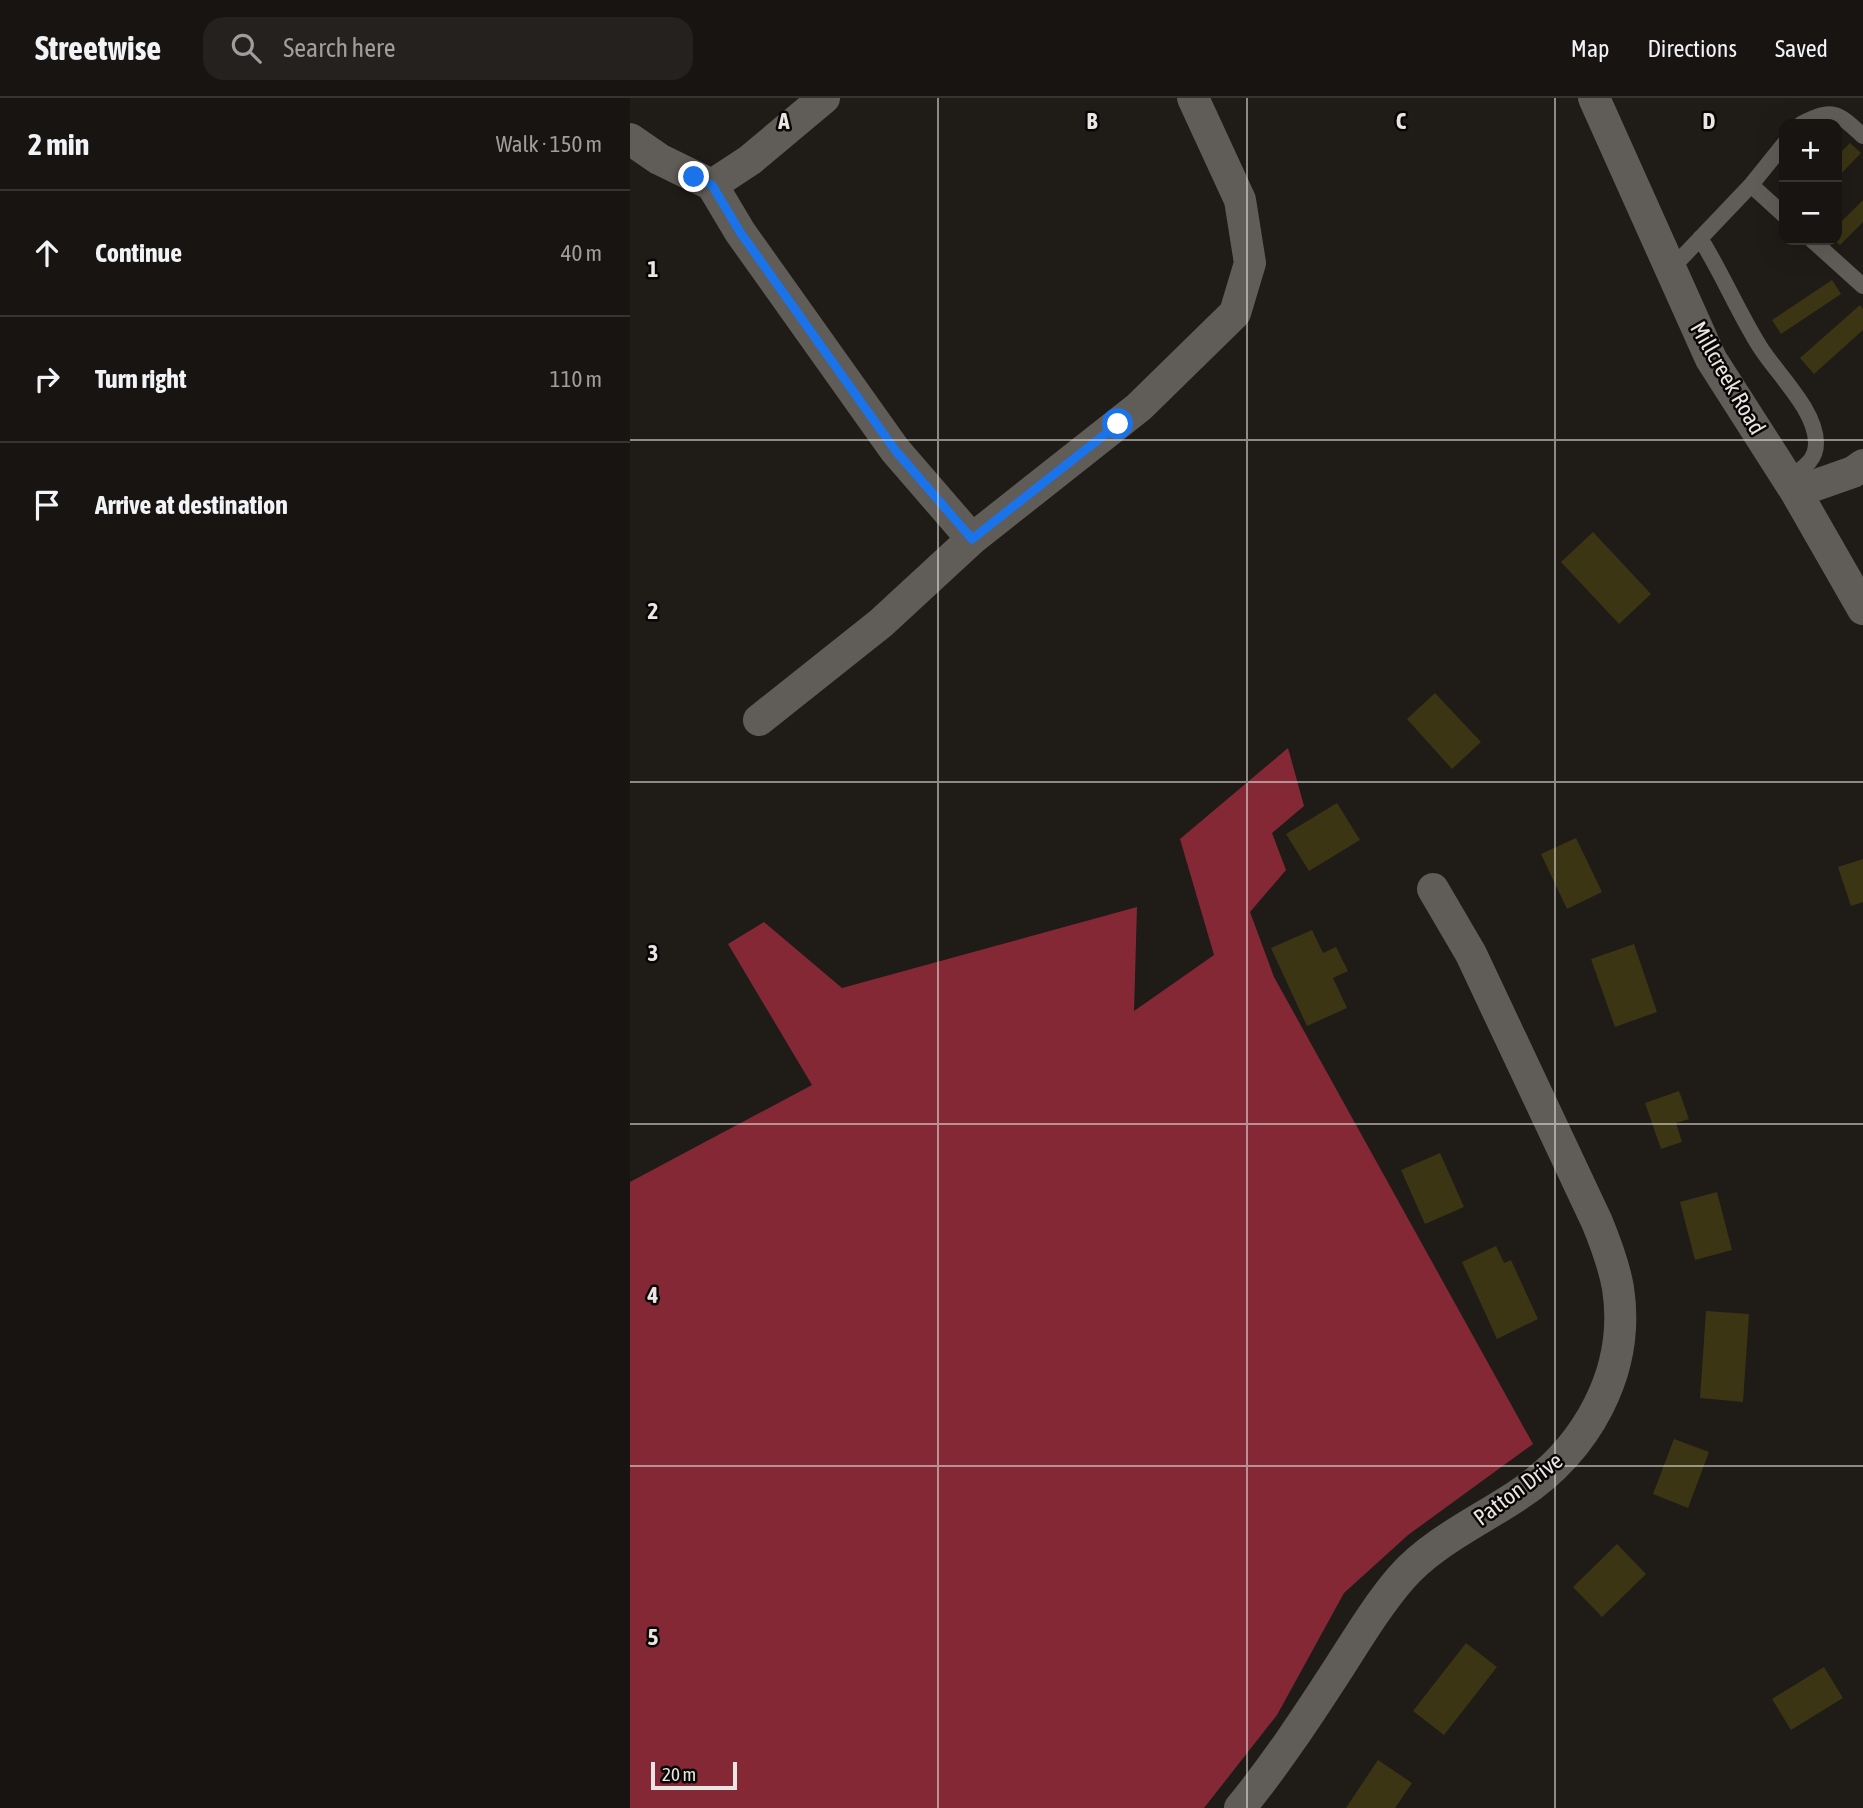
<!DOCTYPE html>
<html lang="en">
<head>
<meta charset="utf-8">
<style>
  body { margin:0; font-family:"Asap Condensed",sans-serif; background:#24211f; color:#f1f3f6 }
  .controls { position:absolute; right:21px; top:21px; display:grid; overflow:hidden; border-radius:14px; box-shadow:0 7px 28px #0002 }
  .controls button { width:63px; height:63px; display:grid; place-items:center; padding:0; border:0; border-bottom:2px solid #363331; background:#171411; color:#f1f3f6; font:35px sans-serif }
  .scale { position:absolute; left:21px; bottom:18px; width:86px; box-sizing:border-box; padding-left:7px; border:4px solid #e8e5e2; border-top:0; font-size:19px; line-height:24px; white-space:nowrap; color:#e8e5e2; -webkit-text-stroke:5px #080605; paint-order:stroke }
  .stop { position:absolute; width:21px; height:21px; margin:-16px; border:5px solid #1a73e8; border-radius:50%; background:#fff }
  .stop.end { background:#1a73e8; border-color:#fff; box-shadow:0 2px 7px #0008 }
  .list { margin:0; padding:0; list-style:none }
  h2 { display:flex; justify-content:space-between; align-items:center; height:91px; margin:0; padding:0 28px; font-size:30px }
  h2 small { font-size:23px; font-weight:400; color:#9e9e9f }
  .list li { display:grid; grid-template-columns:46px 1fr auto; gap:21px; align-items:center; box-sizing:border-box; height:126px; padding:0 28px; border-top:2px solid #363331 }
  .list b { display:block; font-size:26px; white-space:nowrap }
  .list em { font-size:23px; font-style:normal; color:#9e9e9f }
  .icon { flex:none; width:38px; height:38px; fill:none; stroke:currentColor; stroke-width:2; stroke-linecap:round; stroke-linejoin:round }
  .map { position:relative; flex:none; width:1233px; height:1710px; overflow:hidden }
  header { display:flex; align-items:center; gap:42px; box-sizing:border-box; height:98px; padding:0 35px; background:#171411; border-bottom:2px solid #363331 }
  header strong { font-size:33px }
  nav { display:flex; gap:38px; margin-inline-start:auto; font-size:24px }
  .search { width:490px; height:63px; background:#24211f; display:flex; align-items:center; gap:18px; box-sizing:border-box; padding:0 24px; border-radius:21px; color:#9e9e9f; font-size:26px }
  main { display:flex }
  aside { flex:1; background:#171411 }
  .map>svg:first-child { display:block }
  .forest { fill:#852836 }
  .building { fill:#3b3514 }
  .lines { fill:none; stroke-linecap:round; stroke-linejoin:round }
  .service { stroke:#605c57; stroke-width:16 }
  .minor { stroke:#605c57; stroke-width:32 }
  .route { stroke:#1a73e8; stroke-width:9 }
  .grid { fill:none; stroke:#e8e5e2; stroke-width:2; stroke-opacity:0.55 }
  .labels { text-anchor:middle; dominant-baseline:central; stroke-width:5; stroke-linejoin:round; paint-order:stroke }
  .street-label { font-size:23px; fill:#e8e5e2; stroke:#080605 }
  .grid-label { font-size:23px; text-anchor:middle; font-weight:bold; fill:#e8e5e2; stroke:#080605; stroke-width:5; stroke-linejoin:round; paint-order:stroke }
</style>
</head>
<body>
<header>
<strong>Streetwise</strong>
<div class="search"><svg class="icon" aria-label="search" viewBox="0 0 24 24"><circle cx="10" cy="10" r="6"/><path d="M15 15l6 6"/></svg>Search here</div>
<nav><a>Map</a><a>Directions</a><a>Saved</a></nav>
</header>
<main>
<aside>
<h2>2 min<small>Walk · 150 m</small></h2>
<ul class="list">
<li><svg class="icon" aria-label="ahead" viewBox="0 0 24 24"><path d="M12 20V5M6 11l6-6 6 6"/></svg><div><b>Continue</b></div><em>40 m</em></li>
<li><svg class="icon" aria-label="right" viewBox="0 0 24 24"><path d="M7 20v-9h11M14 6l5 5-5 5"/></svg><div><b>Turn right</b></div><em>110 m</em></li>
<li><svg class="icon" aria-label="arrive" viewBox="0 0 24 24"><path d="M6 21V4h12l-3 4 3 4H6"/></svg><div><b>Arrive at destination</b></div></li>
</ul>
</aside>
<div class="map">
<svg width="1233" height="1710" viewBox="0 0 1233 1710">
  <rect width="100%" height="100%" fill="#1f1b17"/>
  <path class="forest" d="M658,650L674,708L642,735L656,772L620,814L644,879L903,1346L778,1437L714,1495L647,1617L574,1710H0V1084L182,987L98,846L134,824L212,890L507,809L504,913L584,857L550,741Z"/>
  <path class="building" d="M1220,45L1231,55L1207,80V58Z
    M1233,102V124L1210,147L1204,142H1207V128Z
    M1202,182L1211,196L1151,236L1142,222Z
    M1230,207L1233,211V232L1184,276L1170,260Z
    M963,434L1021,496L989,526L931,464Z
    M805,595L851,644L822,671L777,621Z
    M707,705L730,742L679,773L656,736Z
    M946,740L972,794L937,811L911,756Z
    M1233,761V804L1221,808L1208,769Z
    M682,832L693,855L706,849L718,873L703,880L717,910L677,928L641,850Z
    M1004,846L1027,914L985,929L961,861Z
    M1049,993L1059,1021L1046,1025L1052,1044L1031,1051L1015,1005Z
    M810,1055L834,1109L795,1126L771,1072Z
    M1087,1094L1102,1152L1065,1162L1050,1104Z
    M866,1148L874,1165L881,1162L908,1221L867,1241L832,1164Z
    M1076,1213L1119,1216L1113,1304L1070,1300Z
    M1044,1341L1079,1354L1058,1410L1023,1396Z
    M987,1446L1016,1476L972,1519L943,1489Z
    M836,1545L867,1569L814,1637L783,1613Z
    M1194,1569L1213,1600L1161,1632L1142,1601Z
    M748,1662L782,1685L765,1710H716Z"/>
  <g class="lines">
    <path class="service" d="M1171,26C1203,9 1208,15 1233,38
      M1154,46L1121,87L1154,117
      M1070,140C1092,175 1108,214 1130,249C1147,276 1186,312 1186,345C1186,364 1171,371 1158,381
      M1182,142L1233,188
      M1041,171L1121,87"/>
    <path class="minor" d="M964,0L1081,261L1166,394L1233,511
      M0,41L29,61L82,87L110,134L265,352L342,441L509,309L605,215L620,165L610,102L563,0
      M82,87L120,62L194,0
      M1166,394L1223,374L1233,367
      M129,622L251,525L342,441
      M610,1710C646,1666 677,1619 708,1571C728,1540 747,1508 771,1480C801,1445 849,1423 888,1397C956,1352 1001,1274 988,1190C984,1167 976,1146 967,1124L841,856L803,791"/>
  </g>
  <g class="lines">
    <path class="route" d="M64,79L82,87L110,134L265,352L342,441L488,326"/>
  </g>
  <path class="grid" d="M308,0V1710M617,0V1710M925,0V1710M0,342H1233M0,684H1233M0,1026H1233M0,1368H1233"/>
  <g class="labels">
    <g class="street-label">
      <text transform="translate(1098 280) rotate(60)">Millcreek Road</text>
      <text transform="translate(888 1391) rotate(-37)">Patton Drive</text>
    </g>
  </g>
  <g class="grid-label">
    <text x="154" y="31">A</text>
    <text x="462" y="31">B</text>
    <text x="771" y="31">C</text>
    <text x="1079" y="31">D</text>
    <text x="23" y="179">1</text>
    <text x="23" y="521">2</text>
    <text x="23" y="863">3</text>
    <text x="23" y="1205">4</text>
    <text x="23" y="1547">5</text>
  </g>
</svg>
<div class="controls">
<button>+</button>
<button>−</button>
</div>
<div class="scale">20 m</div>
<div class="stop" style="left:488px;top:326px"></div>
<div class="stop end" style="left:64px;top:79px"></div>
</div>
</main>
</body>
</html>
